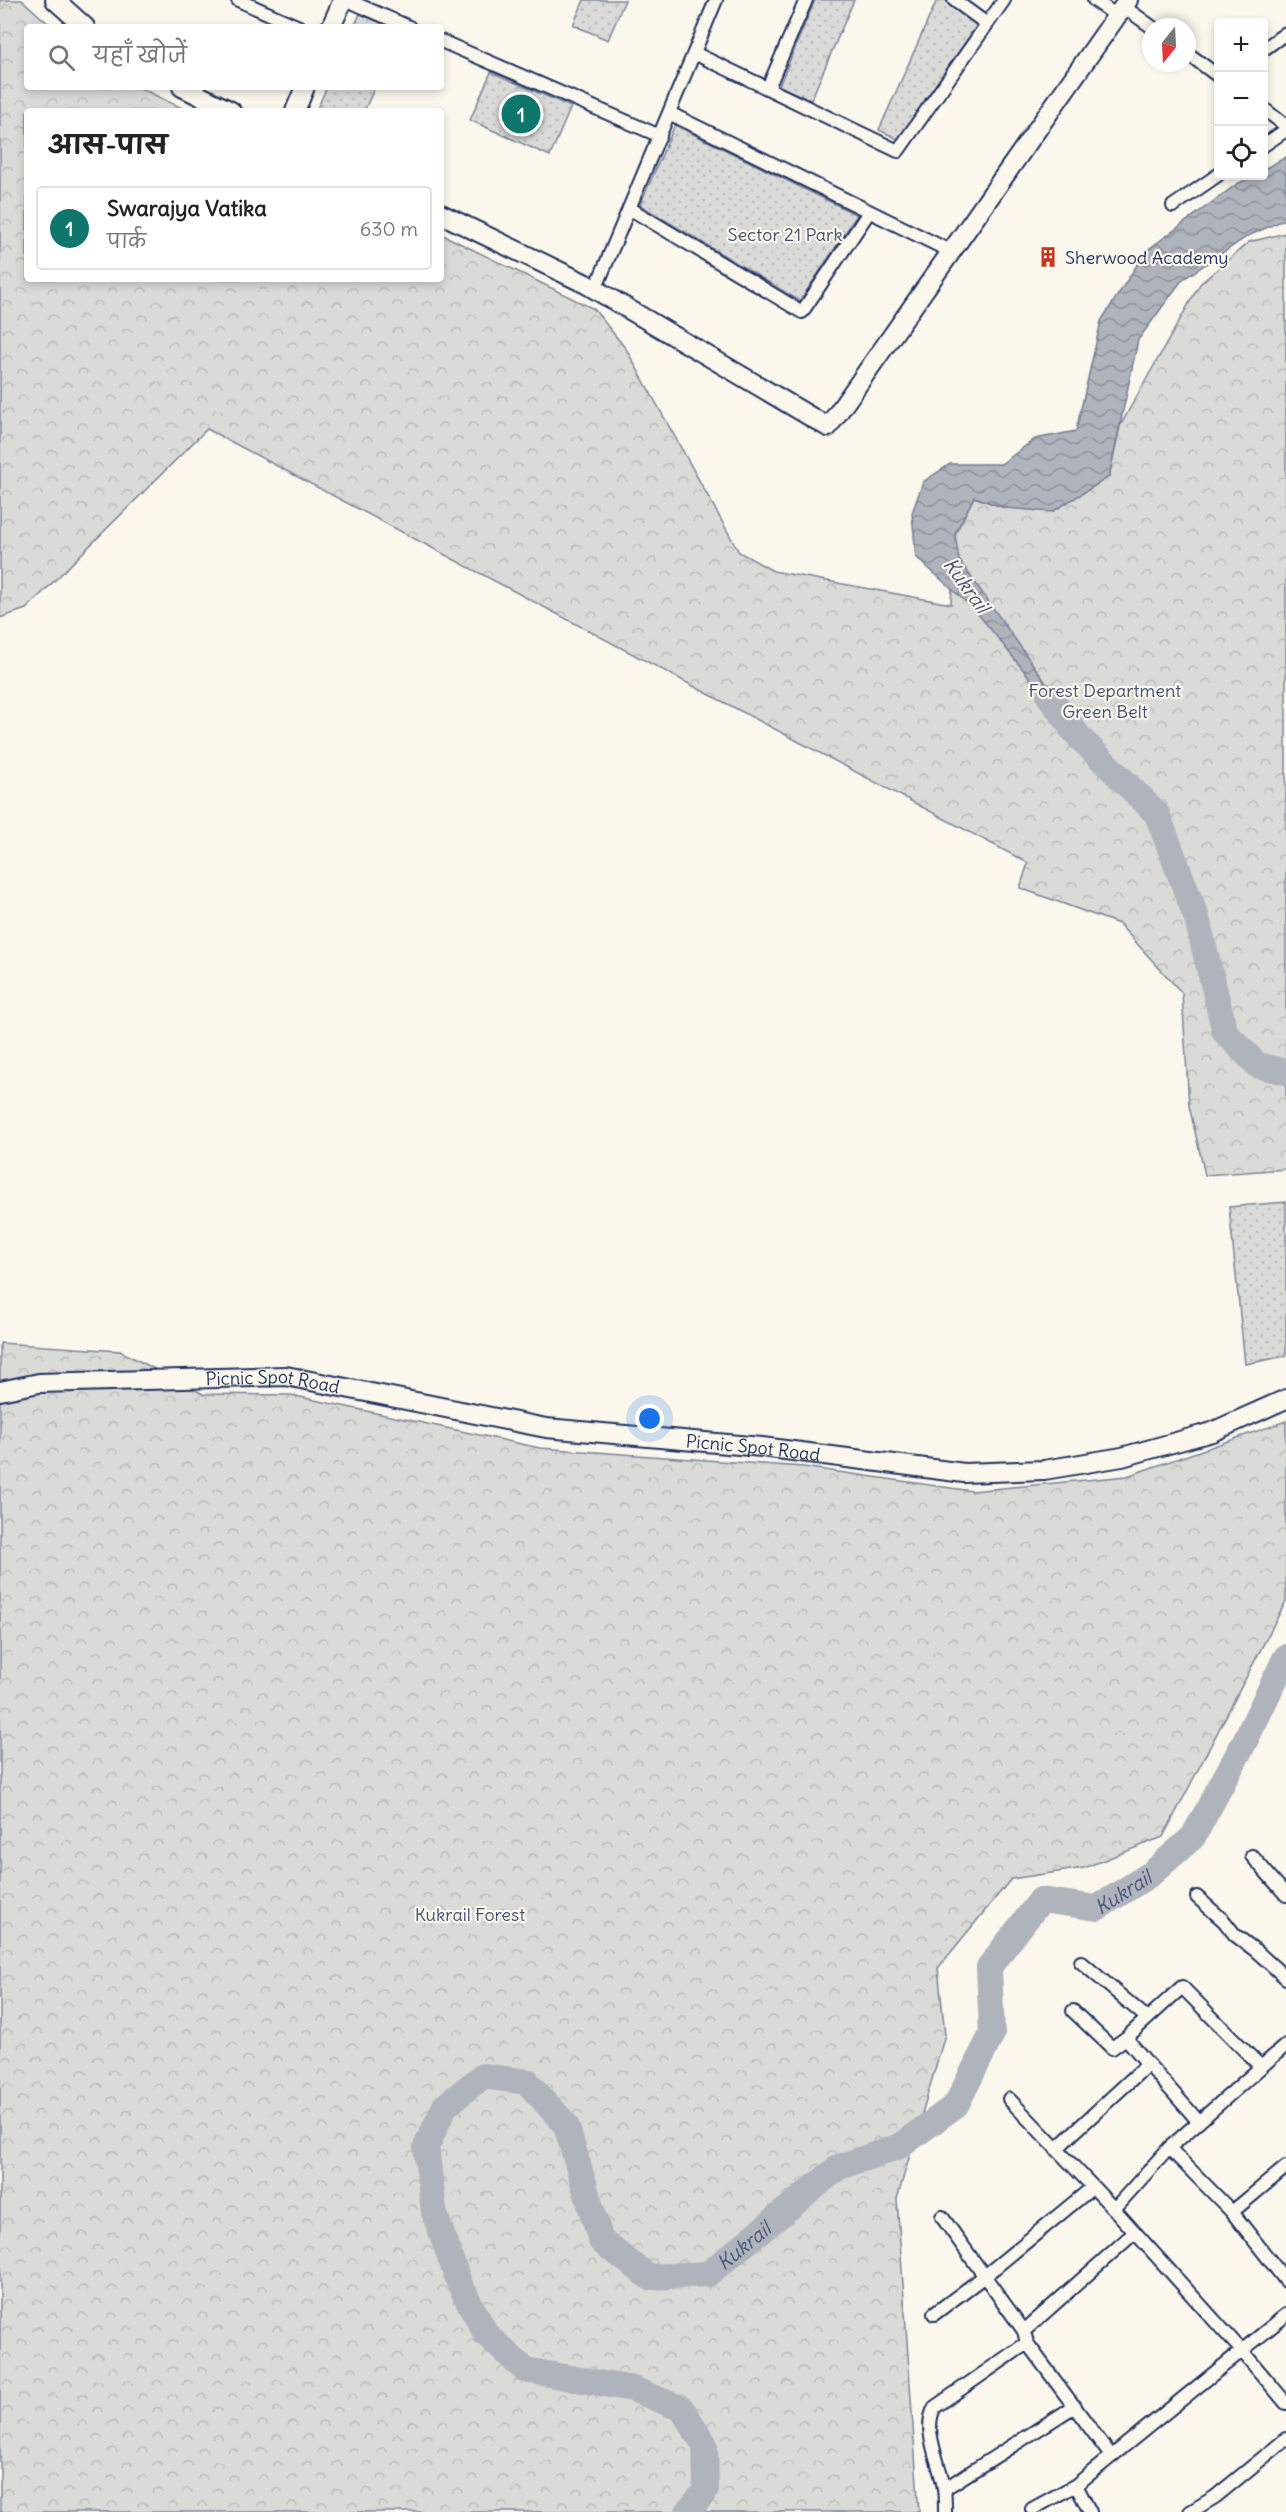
<!DOCTYPE html>
<html lang="hi">
<head>
<meta charset="utf-8">
<style>
  body { margin:0; font-family:Delius,"Playpen Sans Deva",sans-serif; background:#f2f2f2; color:#222 }
  .controls { position:absolute; right:18px; top:18px; display:grid; overflow:hidden; border-radius:6px; box-shadow:0 3px 9px #0003 }
  .controls button { width:54px; height:54px; display:grid; place-items:center; padding:0; border:0; border-bottom:2px solid #e0e0e0; background:#fff; color:#222; font:30px sans-serif }
  .compass { position:absolute; left:1142px; top:18px; width:54px; height:54px; border-radius:50%; background:#fff; box-shadow:0 3px 9px #0003; rotate:198deg }
  .you { position:absolute; left:650px; top:1419px; width:21px; height:21px; margin:-15px; border:4px solid #fff; border-radius:50%; background:#1a73e8; box-shadow:0 0 0 9px #1a73e833 }
  .badge { display:grid; place-items:center; width:39px; height:39px; border-radius:50%; background:#0f766e; color:#fff; font-size:20px; font-weight:700 }
  .pin { position:absolute; translate:-50% -50%; border:3px solid #fff; box-shadow:0 2px 6px #0006 }
  .list { margin:0; padding:0; list-style:none }
  h2 { display:flex; justify-content:space-between; align-items:center; height:78px; margin:0; padding:0 24px; font-size:26px }
  h2 small { font-size:20px; font-weight:400; color:#767676 }
  .list li { display:grid; grid-template-columns:39px 1fr auto; gap:18px; align-items:center; box-sizing:border-box; height:84px; margin:0 12px 12px; padding:0 12px; border:2px solid #e0e0e0; border-radius:6px }
  .list b { display:block; font-size:22px; white-space:nowrap }
  .list p { margin:0; font-size:20px; white-space:nowrap; color:#767676 }
  .list em { font-size:20px; font-style:normal; color:#767676 }
  .icon { flex:none; width:33px; height:33px; fill:none; stroke:currentColor; stroke-width:2; stroke-linecap:round; stroke-linejoin:round }
  .map { position:relative; flex:none; width:1286px; height:2512px; overflow:hidden }
  .search { position:absolute; background:#fff; box-shadow:0 3px 9px #0003; left:24px; top:24px; width:420px; height:66px; display:flex; align-items:center; gap:15px; box-sizing:border-box; padding:0 21px; border-radius:6px; color:#767676; font-size:22px }
  .panel { position:absolute; background:#fff; box-shadow:0 3px 9px #0003; left:24px; top:108px; width:420px; height:174px; border-radius:6px }
  .map>svg:first-child { display:block }
  .forest { fill:url(#forest-crowns); stroke:#7a849a; stroke-width:1.5 }
  .park { fill:url(#park-dots); stroke:#7a849a; stroke-width:1.5 }
  .water { fill:url(#water-waves); stroke:#747e96; stroke-width:1.5 }
  .lines { fill:none; stroke-linecap:round; stroke-linejoin:round }
  .river { stroke:#afb3bb; stroke-width:26 }
  .street-casing { stroke:#1b2f5e; stroke-width:16 }
  .secondary-casing { stroke:#1b2f5e; stroke-width:22 }
  .street { stroke:#fbf7ec; stroke-width:12 }
  .secondary { stroke:#fbf7ec; stroke-width:18 }
  .labels { text-anchor:middle; dominant-baseline:central; stroke-width:4.5; stroke-linejoin:round; paint-order:stroke }
  .park-label { font-size:18px; fill:#415176; stroke:#fbf7ec }
  .poi-label { font-size:18px; fill:#1b2f5e; stroke:#fbf7ec; text-anchor:start }
  .street-label { font-size:18px; fill:#1b2f5e; stroke:#fbf7ec }
  .water-label { font-size:20px; font-style:italic; fill:#47577a; stroke:#fbf7ec }
</style>
</head>
<body>
<div class="map">
<svg width="1286" height="2512" viewBox="0 0 1286 2512">
  <defs>
    <pattern id="forest-crowns" width="20" height="18" patternUnits="userSpaceOnUse" patternTransform="scale(1.5)"><rect width="20" height="18" fill="#dadad7"/><path d="M2 6a3 3 0 1 1 6 0M12 15a3 3 0 1 1 6 0" fill="none" stroke="#babbbb"/></pattern>
    <pattern id="park-dots" width="8" height="8" patternUnits="userSpaceOnUse" patternTransform="scale(1.5)"><rect width="8" height="8" fill="#dadad7"/><path d="M2 2h.1M6 6h.1" fill="none" stroke="#babbbb" stroke-width="1.8" stroke-linecap="round"/></pattern>
    <pattern id="water-waves" width="16" height="10" patternUnits="userSpaceOnUse" patternTransform="scale(1.5)"><rect width="16" height="10" fill="#afb3bb"/><path d="M0 5q4-4 8 0t8 0" fill="none" stroke="#8e929b"/></pattern>
  </defs>
  <rect width="100%" height="100%" fill="#fbf7ec"/>
  <filter id="ink" filterUnits="userSpaceOnUse"><feTurbulence type="fractalNoise" baseFrequency=".0167" numOctaves="2"/><feDisplacementMap in="SourceGraphic" scale="12" xChannelSelector="R" yChannelSelector="G"/><feConvolveMatrix kernelMatrix="1 2 1 2 8 2 1 2 1" color-interpolation-filters="sRGB"/></filter>
  <g filter="url(#ink)">
    <path class="forest" d="M0,0H22L52,27H27V87H138L188,111H27V279H441V234L594,309L626,349L739,552L773,571L951,604L955,534L974,497L1005,508L1109,477L1120,426L1200,284L1249,242L1286,233V1169L1205,1175L1189,1106L1182,993L1119,924L1020,888L1028,863L207,429L26,609L0,618Z
      M0,1343L120,1351L203,1394L291,1395L540,1448L803,1467L972,1491L1127,1476L1286,1421V1601L1163,1837L1084,1868L1011,1879L938,1968L945,2035L897,2199L919,2512H0Z"/>
    <path class="park" d="M584,0H625L608,40L573,25Z
      M815,0H854L811,100L779,86Z
      M937,0H945L978,24L898,139L879,130Z
      M360,14L390,27H354Z
      M491,72L571,107L550,156L470,120Z
      M327,87H375L364,111H316Z
      M675,125L857,215L800,301L640,205Z
      M1286,1202V1356L1245,1364L1229,1207Z"/>
    <path class="water" d="M1286,157V219L1248,236L1182,280L1138,340L1109,477L1052,512L1005,508L974,497L955,534L959,560L1061,704L1069,723L1054,708L975,610L916,557L912,513L923,482L950,464H1001L1035,439L1076,431L1101,321L1146,251L1237,184L1253,176H1264V169Z"/>
    <g class="lines">
      <g class="river">
        <path d="M1049,696L1079,737L1157,814L1197,919L1225,1032L1257,1065L1286,1072"/>
        <path id="s1" d="M688,2512L706,2490L705,2445L682,2409L633,2389L525,2370L486,2334L460,2285L434,2212L426,2147L445,2106L483,2076L527,2082L566,2125L601,2241L649,2277L708,2274L839,2167L900,2146L956,2105L992,2034L989,1967L1041,1900L1097,1908L1152,1873L1193,1837L1244,1743L1286,1657"/>
      </g>
      <g class="street-casing">
        <path id="street" d="M238,0L299,27
          M347,0L409,27
          M954,0L987,24
          M1094,0L1117,16
          M1124,7L1152,27
          M441,41L660,136
          M1264,49L1286,33
          M694,53L898,151L1004,0
          M1187,53L1218,76
          M768,88L806,0
          M1264,109L1286,126
          M669,113L952,252
          M1264,145L1286,130
          M1173,206L1218,175
          M629,208L802,312L869,212
          M595,290L716,0
          M1252,1856L1286,1895
          M1197,1897L1224,1921L1235,1935L1255,1950L1286,1978
          M1081,1962L1147,2018
          M1073,2011L1112,2048L1126,2038
          M1148,2064L1126,2038L1182,1987L1261,2067
          M1009,2099L1114,2209
          M1169,2148L1286,2045
          M1056,2149L1148,2064L1199,2122
          M1286,2167L1232,2212L1169,2148L1114,2209L1242,2351L1286,2403
          M1232,2212L1286,2281
          M942,2217L1024,2331
          M934,2314L986,2275L1093,2187
          M1111,2456L1027,2343L1024,2331L1134,2233
          M944,2489L1075,2406
          M1032,2509L1076,2485
          M945,2512C945,2504 945,2496 944,2489C941,2464 921,2430 935,2407L1027,2343
          M1090,2512L1076,2485L1286,2315
          M1190,2512L1215,2497L1286,2439"/>
      </g>
      <g class="secondary-casing">
        <g id="secondary">
          <path d="M55,0L85,27"/>
          <path d="M331,27L343,0"/>
          <path d="M182,87L231,111"/>
          <path d="M295,111L305,87"/>
          <path d="M441,214L586,284L828,427L1128,0"/>
          <path id="s2" d="M0,1391L39,1383L286,1376L546,1428L762,1447L964,1473L1044,1470L1122,1457L1212,1432L1286,1399"/>
        </g>
      </g>
      <use href="#street" class="street"/>
      <use href="#secondary" class="secondary"/>
    </g>
  </g>
  <defs>
    <g id="building-bare" transform="scale(1.62)"><path d="M-4-6H4V6H1V3H-1V6H-4ZM-2.5-4.3h1.7v1.8h-1.7ZM.8-4.3h1.7v1.8H.8ZM-2.5-1h1.7V.8h-1.7ZM.8-1h1.7V.8H.8Z" fill="#c8321e" stroke="#fbf7ec" stroke-width="2.5" paint-order="stroke"/></g>
  </defs>
  <g fill-rule="evenodd">
    <use href="#building-bare" x="1048" y="257"/>
  </g>
  <g class="labels">
    <g class="park-label">
      <text x="785" y="234">Sector 21 Park</text>
      <text x="1105" y="690">Forest Department<tspan x="1105" dy="21">Green Belt</tspan></text>
      <text x="470" y="1914">Kukrail Forest</text>
    </g>
    <g class="poi-label">
      <text x="1065" y="257">Sherwood Academy</text>
    </g>
    <g class="street-label">
      <text stroke="none"><textPath href="#s2" startOffset="274">Picnic Spot Road</textPath></text>
      <text stroke="none"><textPath href="#s2" startOffset="760">Picnic Spot Road</textPath></text>
    </g>
    <g class="water-label">
      <text transform="translate(967 585) rotate(54)">Kukrail</text>
      <text stroke="none"><textPath href="#s1" startOffset="1588">Kukrail</textPath></text>
      <text stroke="none"><textPath href="#s1" startOffset="1012">Kukrail</textPath></text>
    </g>
  </g>
</svg>
<div class="controls">
<button>+</button>
<button>−</button>
<button><svg class="icon" aria-label="locate" viewBox="0 0 24 24"><circle cx="12" cy="12" r="6"/><path d="M12 2v4M12 18v4M2 12h4M18 12h4"/></svg></button>
</div>
<svg class="compass" viewBox="-18 -18 36 36"><path d="M0-13l5 13h-10z" fill="#e53935"/><path d="M0 13l5-13h-10z" fill="#767676"/></svg>
<div class="you"></div>
<div class="pin badge" style="left:521px;top:114px">1</div>
<div class="search"><svg class="icon" aria-label="search" viewBox="0 0 24 24"><circle cx="10" cy="10" r="6"/><path d="M15 15l6 6"/></svg>यहाँ खोजें</div>
<section class="panel">
<h2>आस-पास<small></small></h2>
<ul class="list">
<li><span class="badge">1</span><div><b>Swarajya Vatika</b><p>पार्क</p></div><em>630 m</em></li>
</ul>
</section>
</div>
</body>
</html>
